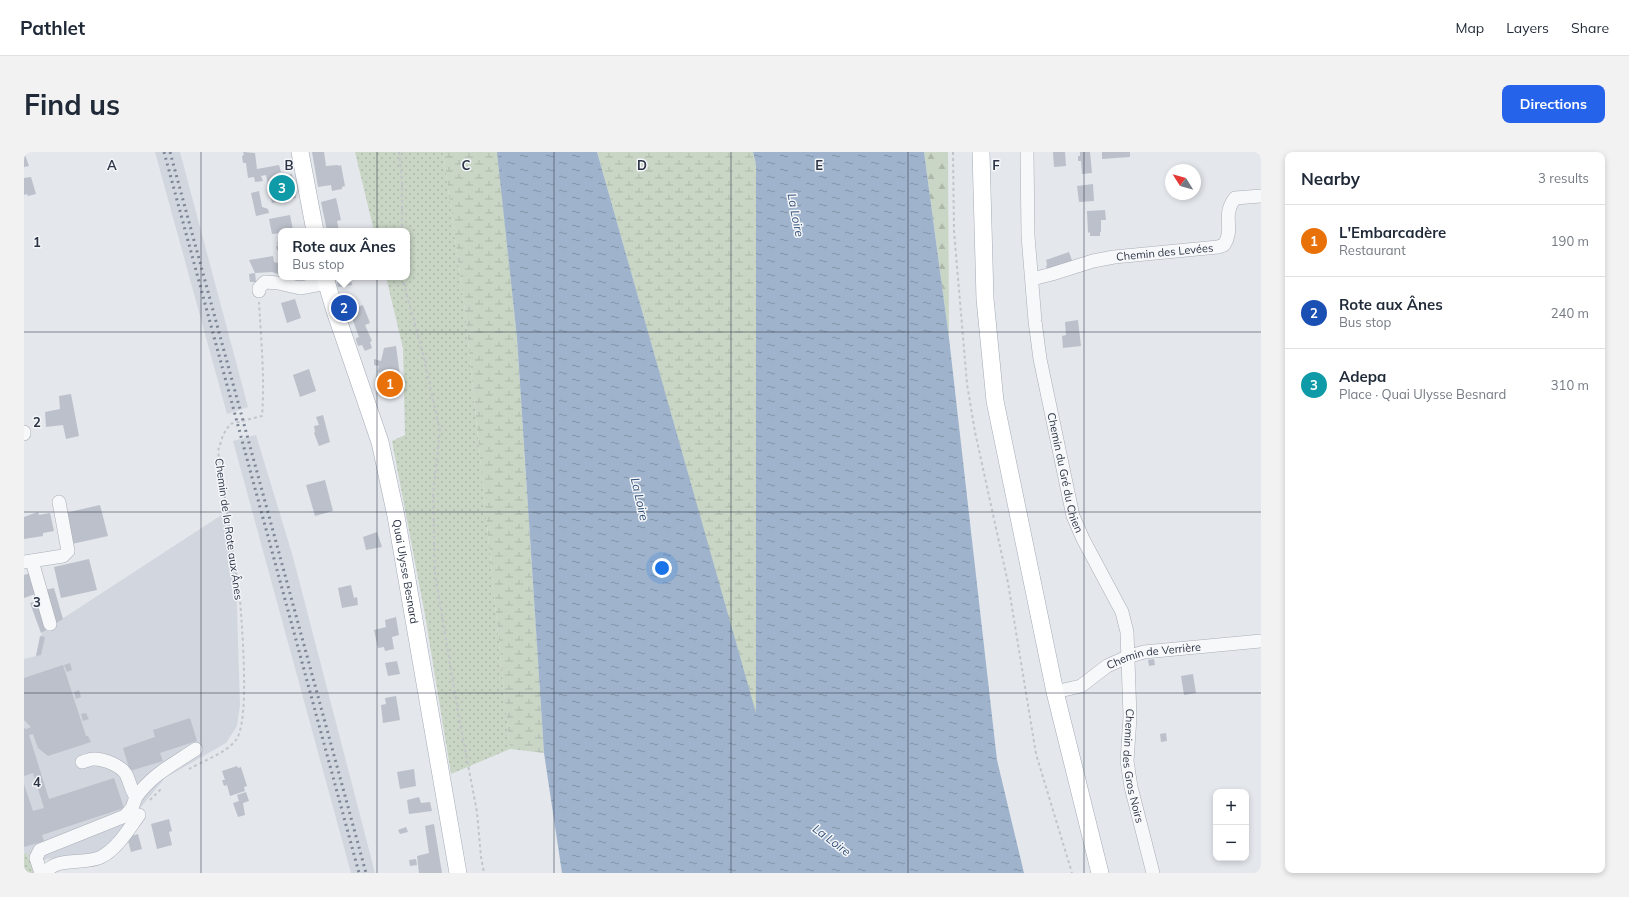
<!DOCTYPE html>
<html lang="en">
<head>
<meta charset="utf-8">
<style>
  body { margin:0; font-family:Mulish,sans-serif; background:#f2f2f3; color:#1f2937 }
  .controls { position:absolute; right:12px; bottom:12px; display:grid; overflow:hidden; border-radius:8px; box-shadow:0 2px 6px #0003 }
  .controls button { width:36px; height:36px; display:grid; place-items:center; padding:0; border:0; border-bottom:1px solid #e0e1e3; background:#fff; color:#1f2937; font:20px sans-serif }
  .compass { position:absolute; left:1141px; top:12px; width:36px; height:36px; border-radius:50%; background:#fff; box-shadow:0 2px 6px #0003; rotate:307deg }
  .you { position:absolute; left:638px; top:416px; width:14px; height:14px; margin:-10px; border:3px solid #fff; border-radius:50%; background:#1a73e8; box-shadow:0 0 0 6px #1a73e833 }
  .badge { display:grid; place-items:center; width:26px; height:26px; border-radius:50%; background:#2563eb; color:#fff; font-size:13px; font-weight:700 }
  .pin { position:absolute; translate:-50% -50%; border:2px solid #fff; box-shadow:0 1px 4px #0006 }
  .popup { position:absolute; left:254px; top:76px; width:132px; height:52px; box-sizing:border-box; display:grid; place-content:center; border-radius:8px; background:#fff; filter:drop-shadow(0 1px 3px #0005); font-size:13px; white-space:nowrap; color:#747a83 }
  .popup b { font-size:15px; color:#1f2937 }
  .popup::after { content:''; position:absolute; left:50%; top:100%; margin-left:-8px; border:8px solid transparent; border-top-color:#fff }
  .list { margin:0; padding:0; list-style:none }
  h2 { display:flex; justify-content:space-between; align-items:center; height:52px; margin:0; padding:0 16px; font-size:17px }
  h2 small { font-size:13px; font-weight:400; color:#747a83 }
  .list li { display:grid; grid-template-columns:26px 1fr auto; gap:12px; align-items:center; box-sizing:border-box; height:72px; padding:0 16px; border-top:1px solid #e0e1e3 }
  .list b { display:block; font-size:15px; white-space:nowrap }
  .list p { margin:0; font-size:13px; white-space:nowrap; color:#747a83 }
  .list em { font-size:13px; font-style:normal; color:#747a83 }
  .map { position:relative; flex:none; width:1237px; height:721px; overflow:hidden; border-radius:8px }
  header { display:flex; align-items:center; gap:24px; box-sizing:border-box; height:56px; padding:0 20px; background:#fff; border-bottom:1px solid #e0e1e3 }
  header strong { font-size:19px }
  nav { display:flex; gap:22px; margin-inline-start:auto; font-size:14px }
  .intro { display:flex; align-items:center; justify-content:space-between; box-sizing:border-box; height:96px; padding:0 24px }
  h1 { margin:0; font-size:28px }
  .button { padding:10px 18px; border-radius:8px; background:#2563eb; color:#fff; font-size:14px; font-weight:700 }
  main { display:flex; gap:24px; padding:0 24px }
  aside { flex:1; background:#fff; border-radius:8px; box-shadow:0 2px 6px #0003 }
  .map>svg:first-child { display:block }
  .built { fill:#d2d6de }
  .grass { fill:url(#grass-dots) }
  .forest { fill:url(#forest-firs) }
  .wetland { fill:url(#wetland-marsh) }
  .water { fill:url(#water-ripples) }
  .building { fill:#bbc0ca }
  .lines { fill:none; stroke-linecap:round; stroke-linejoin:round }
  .minor-casing { stroke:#a9aeb7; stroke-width:14 }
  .major-casing { stroke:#a3abb8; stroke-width:18 }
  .path { stroke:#c2c5cb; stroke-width:2; stroke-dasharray:3 3; stroke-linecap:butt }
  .minor { stroke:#f7f8fa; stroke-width:13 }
  .major { stroke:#fff; stroke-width:17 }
  .rail { stroke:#7d8696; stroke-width:3; stroke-dasharray:2 4; stroke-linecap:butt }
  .grid { fill:none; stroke:#2b3445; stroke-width:1; stroke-opacity:0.55 }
  .labels { text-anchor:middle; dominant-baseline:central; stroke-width:3; stroke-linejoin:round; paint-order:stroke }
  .street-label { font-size:11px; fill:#2b3445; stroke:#f4f6f9 }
  .water-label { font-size:12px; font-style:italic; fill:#34527a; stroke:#f4f6f9 }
  .grid-label { font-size:13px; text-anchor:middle; font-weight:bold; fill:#2b3445; stroke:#f4f6f9; stroke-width:3; stroke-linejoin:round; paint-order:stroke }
</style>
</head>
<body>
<header>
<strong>Pathlet</strong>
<nav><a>Map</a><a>Layers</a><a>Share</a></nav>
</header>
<div class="intro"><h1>Find us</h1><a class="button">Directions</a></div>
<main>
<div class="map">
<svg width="1237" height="721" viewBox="0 0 1237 721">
  <defs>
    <pattern id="grass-dots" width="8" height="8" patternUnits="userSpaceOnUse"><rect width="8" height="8" fill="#c9d6c5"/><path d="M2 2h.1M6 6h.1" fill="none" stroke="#adb8ab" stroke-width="1.8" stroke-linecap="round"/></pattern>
    <pattern id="forest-firs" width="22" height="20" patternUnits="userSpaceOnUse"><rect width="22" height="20" fill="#c9d6c5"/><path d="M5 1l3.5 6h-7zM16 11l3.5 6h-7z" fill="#adb8ab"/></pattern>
    <pattern id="wetland-marsh" width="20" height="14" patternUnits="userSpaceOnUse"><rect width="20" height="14" fill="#c9d6c5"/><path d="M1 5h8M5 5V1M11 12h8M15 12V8" fill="none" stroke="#adb8ab"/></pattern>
    <pattern id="water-ripples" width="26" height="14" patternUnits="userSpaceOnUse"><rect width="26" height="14" fill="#9fb4cc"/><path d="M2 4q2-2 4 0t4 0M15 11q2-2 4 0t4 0" fill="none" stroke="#8293a7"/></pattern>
  </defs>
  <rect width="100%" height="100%" fill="#e4e7ec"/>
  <path class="built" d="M131,0H156L224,255L203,262Z
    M232,283L269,405L351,721H327L209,289Z
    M199,362L212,426L216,553L213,574L202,591L141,626L83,696L72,702L23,707L8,713L0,721V507L12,504L18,480Z"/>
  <path class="grass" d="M331,0H419L441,159L486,597L427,622L401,463L368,289L381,283L379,196L362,125H383V79H350Z
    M3,701L10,721H0V702Z"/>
  <path class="forest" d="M900,0H924L925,186Z"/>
  <path class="wetland" d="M419,0H473L474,4L493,186L520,601L486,597L441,159Z
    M573,0H729L732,12V563Z"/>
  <path class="water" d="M473,0H573L732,561V12L729,0H900L925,186L973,608L1000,721H538L520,601L493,186Z"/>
  <path class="building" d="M0,0L5,14L0,15Z
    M219,0L231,1L233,17L255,13L257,20L253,21V25L268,22L272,46L248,51L242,23L237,24L239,29L231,30L230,25L224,26L222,11H219L218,4L220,3Z
    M288,0H300L302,14L314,13V14L317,13L321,34L318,35V37L308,39L307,33L294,35Z
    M1029,0H1041L1042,14L1030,15Z
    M1056,0H1066L1068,21L1058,22L1057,9H1054V4H1056Z
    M1078,0H1106V5L1078,7Z
    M7,25L12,42L4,44L3,42L0,43V26Z
    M1069,32L1070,49L1055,50L1053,34Z
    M235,39L238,55L244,57L245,61L232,64L227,41Z
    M312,46L317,68L313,69L315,79H303L297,50Z
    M1081,58L1082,68H1077V80H1076V84H1066V80L1064,81L1063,59Z
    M266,63L269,78L257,79V81L248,82L245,67Z
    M257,89V99H255L253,98L252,94H254L253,90Z
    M1045,100L1049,111L1026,119L1022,115L1023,112L1022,108Z
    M249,104L250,110L257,112V123L248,120L231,121L225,108Z
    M231,121L232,130H226L225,122Z
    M312,125H326L328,133L314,135Z
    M271,147L277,166L263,171L257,151Z
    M339,153L346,171L341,173L348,189L346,190L348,196L341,199L338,193L334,194L332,188V186L335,185L325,158Z
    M1054,168L1057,194L1039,196L1038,184L1042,183L1041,170Z
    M372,194L376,224L372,225L367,243L356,240L360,222L353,220L355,214L350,213V207L357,209L360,196Z
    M285,217L292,239L276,245L269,223Z
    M47,242L55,284L42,287L39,273L22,275L21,260L36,257L35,244Z
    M299,263L306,290L295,294L290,281L291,280L290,274L295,273L292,265Z
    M301,328L309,359L291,364L282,333Z
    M76,353L84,384L48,392L41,361Z
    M14,360L15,363L26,361L30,379L19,381V384L0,387V365Z
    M353,380L358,395L342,398L339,385Z
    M65,407L73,438L37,446L30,415Z
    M7,421L14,441L0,446V423Z
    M327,433L330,446L333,445L334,453L318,456L314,436Z
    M30,436L39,467L31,472L21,438Z
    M14,449L24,477L17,481L6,451Z
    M372,465L375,483L368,485L370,497L361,499L360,495L354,496L350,478L362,475L361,468Z
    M16,484L21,485L17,503L12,504Z
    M1130,507L1131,513L1125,514L1124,508Z
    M373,509L376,522L364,524L361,511Z
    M46,511L48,518L43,520L40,513Z
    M39,513L62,584H64L67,590L24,604L14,596L9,582L5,583L25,647L90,626L100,656L18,683L20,689L0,695V632L9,659L20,656L9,621L0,624V576L2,577L7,575L0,568V526Z
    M1169,522L1172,541L1160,543L1157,524Z
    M55,538L57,545L52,547L50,540Z
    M372,544L376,568L359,571L357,553L362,552L361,546Z
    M62,561L65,567L59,569L57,562Z
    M166,566L173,589L136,601L139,609L106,619L99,596L131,585L129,578Z
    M1142,581L1143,589L1137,590L1136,582Z
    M213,614L214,616L217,615L223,634L220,635L221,639L206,644L203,633L200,634L198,628H201L198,619Z
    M390,617L392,634L376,637L373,620Z
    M222,640L225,649L219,651L221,663L214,665L209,651L215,649L213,643Z
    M395,645L397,651L406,650L408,659L385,662L383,648Z
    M145,667L148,679L145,680L148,693L133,697L127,672Z
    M410,672L418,721H395L393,704L405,701L401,674Z
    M382,675L384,680L376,682L374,678Z
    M114,682L118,697L107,700L103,685Z
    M392,707L393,713L386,714L385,708Z"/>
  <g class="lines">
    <g class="minor-casing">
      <g id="minor">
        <path id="s1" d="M1003,0L1004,84L1011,169L1016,207L1049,364L1059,387L1098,460L1103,480L1106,565L1103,609L1107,635L1129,721"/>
        <path id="s2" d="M1008,127L1028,122L1069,109L1090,105L1194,95L1200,93C1211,76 1197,64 1211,46L1237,44"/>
        <path d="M235,139V136L241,130L254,131L276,136L303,131"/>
        <path d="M0,280V282"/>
        <path d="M8,409L26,472"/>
        <path d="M0,410L39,404L44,399L35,350"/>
        <path id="s3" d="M1031,540L1057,534L1083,514L1103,505L1120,500L1237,489"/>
        <path d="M112,645C129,622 148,613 172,597"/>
        <path d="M17,721L12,706L16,698L101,664L108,656L112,645C106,637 106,629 102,622C96,613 80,607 70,607C66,607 62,609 58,610"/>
        <path d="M21,721C33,704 61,713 77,705C93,697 104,678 115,663"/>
      </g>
    </g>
    <g class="major-casing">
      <g id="major">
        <path d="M276,0L291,79"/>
        <path d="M957,0L961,147L971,249L1031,540L1076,721"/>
        <path id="s4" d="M301,125L310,156L356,290L372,364L434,721"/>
      </g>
    </g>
    <path class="path" d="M375,0L378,30V79
      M929,0L930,79L943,232L951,280L984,431L1012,602L1048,721
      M378,125L399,202L416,279L409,343L411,422L434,560L453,660L457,705L460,721
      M165,617C179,609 202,601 212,588C227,567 217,464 215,435L211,416L194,299L199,283L206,272L238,264C241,226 237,188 235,150
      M126,648L137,637"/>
    <use href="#minor" class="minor"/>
    <use href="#major" class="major"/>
    <path class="rail" d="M140,0L335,721
      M146,0L342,721"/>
  </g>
  <path class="grid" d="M177,0V721M353,0V721M530,0V721M707,0V721M884,0V721M1060,0V721M0,180H1237M0,360H1237M0,541H1237"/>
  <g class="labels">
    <g class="street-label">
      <text stroke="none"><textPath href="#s2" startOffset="136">Chemin des Levées</textPath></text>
      <text stroke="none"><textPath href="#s1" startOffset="324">Chemin du Gré du Chien</textPath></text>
      <text transform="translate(205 377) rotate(82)">Chemin de la Rote aux Ânes</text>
      <text stroke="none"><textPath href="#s4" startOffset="306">Quai Ulysse Besnard</textPath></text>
      <text stroke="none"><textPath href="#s3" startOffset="108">Chemin de Verrière</textPath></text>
      <text stroke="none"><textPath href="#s1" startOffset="631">Chemin des Gros Noirs</textPath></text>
    </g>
    <g class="water-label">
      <text transform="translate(772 63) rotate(79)">La Loire</text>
      <text transform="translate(616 347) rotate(77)">La Loire</text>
      <text transform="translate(808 688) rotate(37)">La Loire</text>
    </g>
  </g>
  <g class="grid-label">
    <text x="88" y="18">A</text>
    <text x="265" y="18">B</text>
    <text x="442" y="18">C</text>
    <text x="618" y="18">D</text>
    <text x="795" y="18">E</text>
    <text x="972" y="18">F</text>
    <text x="13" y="95">1</text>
    <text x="13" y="275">2</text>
    <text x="13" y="455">3</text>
    <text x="13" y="635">4</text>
  </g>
</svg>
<div class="controls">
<button>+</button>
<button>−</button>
</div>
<svg class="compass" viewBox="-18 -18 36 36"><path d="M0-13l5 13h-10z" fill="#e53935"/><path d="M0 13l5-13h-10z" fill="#747a83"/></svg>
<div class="you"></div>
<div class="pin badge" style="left:366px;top:232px;background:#e8710a">1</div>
<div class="pin badge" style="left:320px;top:156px;background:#1a4fb4">2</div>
<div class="popup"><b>Rote aux Ânes</b>Bus stop</div>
<div class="pin badge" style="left:258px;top:36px;background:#0f9aa8">3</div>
</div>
<aside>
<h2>Nearby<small>3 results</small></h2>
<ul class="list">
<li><span class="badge" style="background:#e8710a">1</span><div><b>L'Embarcadère</b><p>Restaurant</p></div><em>190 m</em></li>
<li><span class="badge" style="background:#1a4fb4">2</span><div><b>Rote aux Ânes</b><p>Bus stop</p></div><em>240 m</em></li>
<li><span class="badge" style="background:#0f9aa8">3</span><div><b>Adepa</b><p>Place · Quai Ulysse Besnard</p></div><em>310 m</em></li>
</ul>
</aside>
</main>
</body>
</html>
